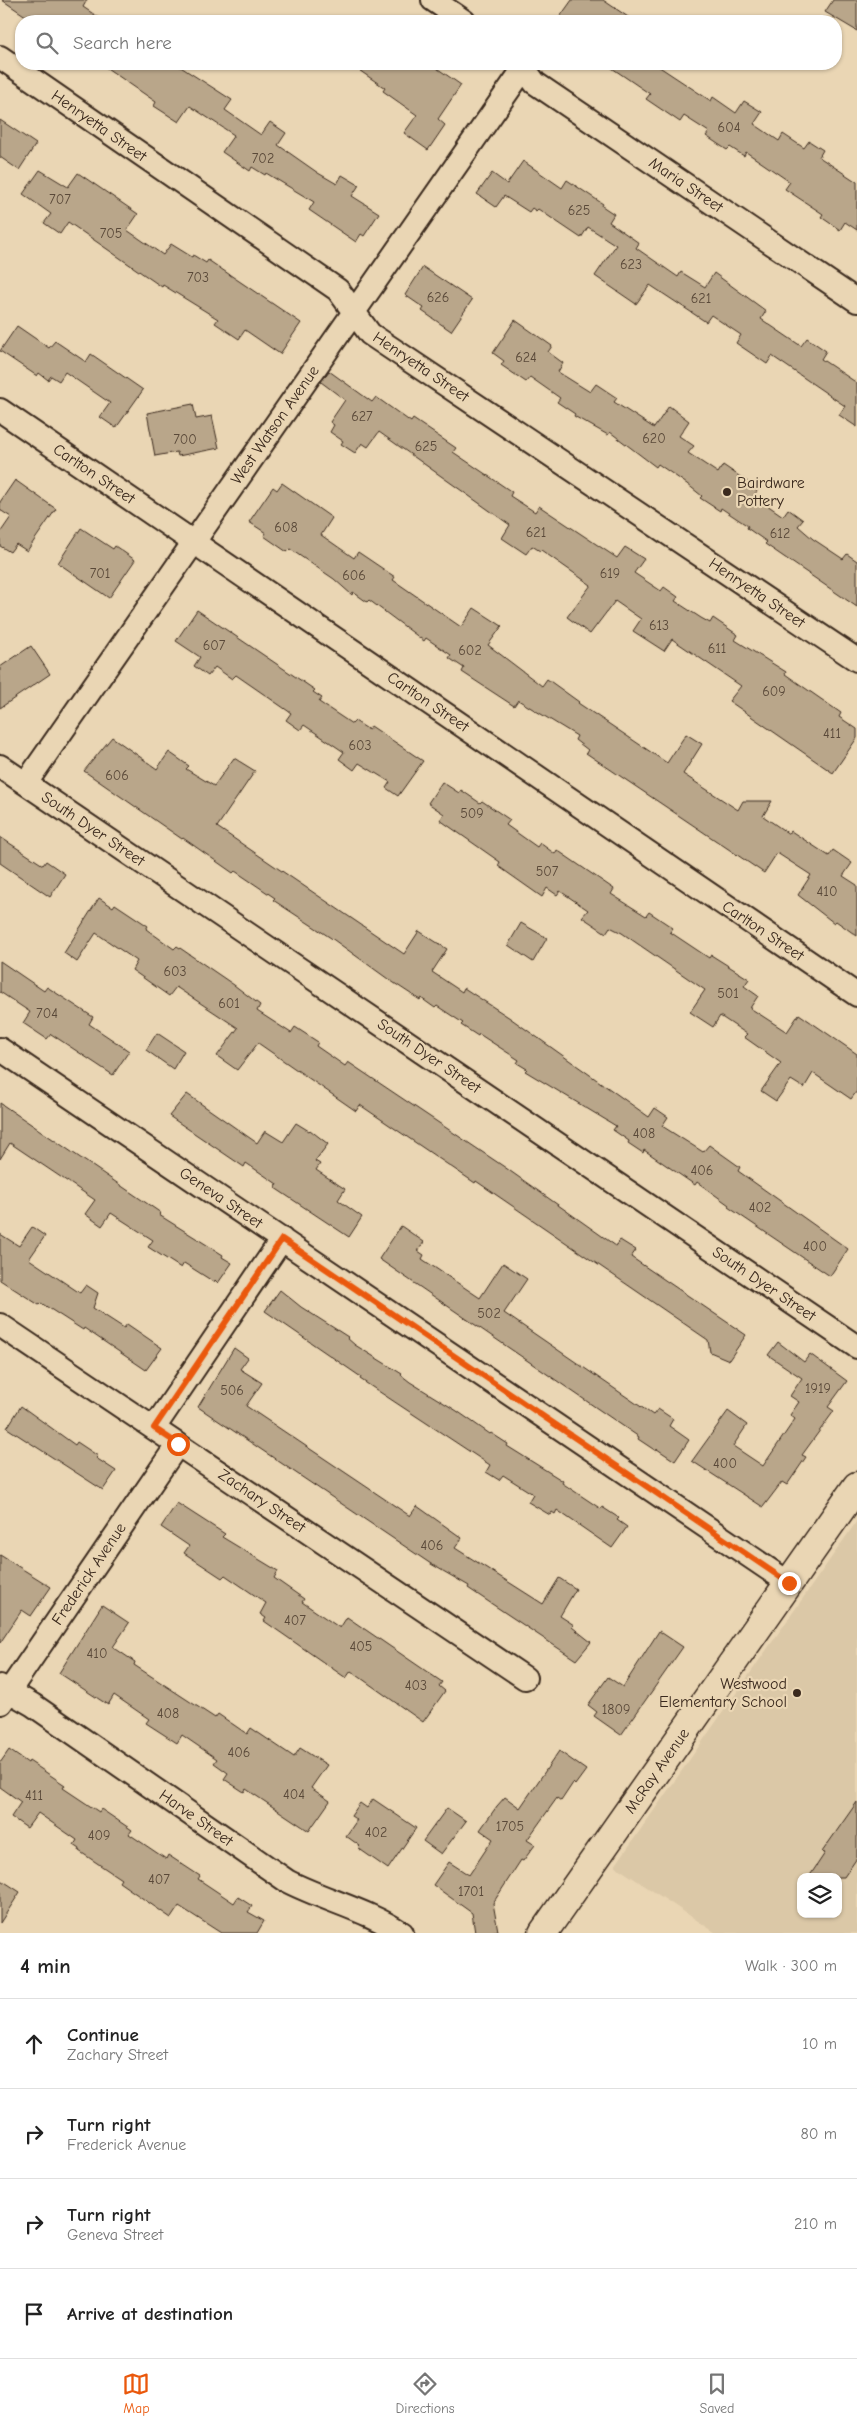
<!DOCTYPE html>
<html lang="en">
<head>
<meta charset="utf-8">
<style>
  body { margin:0; font-family:"Comic Neue",sans-serif; background:#f6f6f6; color:#222 }
  .controls { position:absolute; right:15px; bottom:15px; display:grid; overflow:hidden; border-radius:10px; box-shadow:0 1px 4px #0004 }
  .controls button { width:45px; height:45px; display:grid; place-items:center; padding:0; border:0; border-bottom:1px solid #e0e0e0; background:#fff; color:#222; font:25px sans-serif }
  .stop { position:absolute; width:15px; height:15px; margin:-11px; border:4px solid #ea580c; border-radius:50%; background:#fff }
  .stop.end { background:#ea580c; border-color:#fff; box-shadow:0 1px 5px #0008 }
  .list { margin:0; padding:0; list-style:none }
  h2 { display:flex; justify-content:space-between; align-items:center; height:65px; margin:0; padding:0 20px; font-size:21px }
  h2 small { font-size:16px; font-weight:400; color:#767676 }
  .list li { display:grid; grid-template-columns:32px 1fr auto; gap:15px; align-items:center; box-sizing:border-box; height:90px; padding:0 20px; border-top:1px solid #e0e0e0 }
  .list b { display:block; font-size:19px; white-space:nowrap }
  .list p { margin:0; font-size:16px; white-space:nowrap; color:#767676 }
  .list em { font-size:16px; font-style:normal; color:#767676 }
  .icon { flex:none; width:28px; height:28px; fill:none; stroke:currentColor; stroke-width:2; stroke-linecap:round; stroke-linejoin:round }
  .map { position:relative; flex:none; width:857px; height:1933px; overflow:hidden }
  .search { position:absolute; background:#fff; box-shadow:0 1px 4px #0004; left:15px; right:15px; top:15px; height:55px; display:flex; align-items:center; gap:12px; box-sizing:border-box; padding:0 18px; border-radius:20px; color:#767676; font-size:19px }
  .sheet { height:425px; background:#fff }
  nav { display:flex; justify-content:space-around; align-items:center; box-sizing:border-box; height:70px; border-top:1px solid #e0e0e0; background:#fff; font-size:14px; color:#767676 }
  nav a { display:grid; justify-items:center; gap:2px }
  nav .on { color:#ea580c }
  .map>svg:first-child { display:block }
  .built { fill:#dbc8a7; fill-rule:evenodd }
  .building { fill:#b9a68a; stroke:#3b2a1e }
  .lines { fill:none; stroke-linecap:round; stroke-linejoin:round }
  .minor-casing { stroke:#3b2a1e; stroke-width:26 }
  .tertiary-casing { stroke:#3b2a1e; stroke-width:31 }
  .minor { stroke:#ead6b4; stroke-width:22 }
  .tertiary { stroke:#ead6b4; stroke-width:28 }
  .route { stroke:#ea580c; stroke-width:6 }
  .poi-dot { fill:#3b2a1e; stroke:#ead6b4; stroke-width:2 }
  .labels { text-anchor:middle; dominant-baseline:central; stroke-width:4.5; stroke-linejoin:round; paint-order:stroke }
  .number-label { font-size:14px; fill:#5a4939 }
  .street-label { font-size:16px; fill:#3b2a1e; stroke:#ead6b4 }
  .poi-label { font-size:16px; fill:#3b2a1e; stroke:#ead6b4; text-anchor:start }
</style>
</head>
<body>
<div class="map">
<svg width="857" height="1933" viewBox="0 0 857 1933">
  <rect width="100%" height="100%" fill="#ead6b4"/>
  <filter id="ink" filterUnits="userSpaceOnUse"><feTurbulence type="fractalNoise" baseFrequency=".02" numOctaves="2"/><feDisplacementMap in="SourceGraphic" scale="10" xChannelSelector="R" yChannelSelector="G"/><feConvolveMatrix kernelMatrix="1 2 1 2 8 2 1 2 1" color-interpolation-filters="sRGB"/></filter>
  <g filter="url(#ink)">
    <path class="built" d="M857,1521V1933H716L615,1866ZM801,1877H838V1914H801Z"/>
    <path class="building" d="M2,0H87L83,7L104,21H33Z
      M572,0H603L634,21H557Z
      M833,0H857V31L825,12Z
      M101,64H176L232,100L225,110L261,135L270,122L286,133L278,145L318,173L337,184L342,175L359,185L352,196L379,213L364,236L361,234L356,242L309,210L314,202L266,173L265,175L252,167L250,171L222,152L234,135L190,106L179,122L154,106L156,102Z
      M350,64H431L461,85L438,119L445,125L428,150L404,133L417,115L383,91L385,88Z
      M606,64H655L711,101L713,97L736,113L744,101L762,112L754,124L779,141L783,134L804,148L809,141L823,150L819,157L857,182V230L845,222L840,230L821,217L823,214L785,189L790,182L746,152L744,156L730,147L727,150L706,136L709,132L684,116L680,122L646,99L650,94Z
      M0,120L36,144L19,170L0,157Z
      M523,161L562,188L567,180L603,204L602,206L614,214L609,222L639,243L636,248L678,277L681,272L705,287L714,273L766,311L761,319L801,346L807,338L826,351L821,359L857,383V427L839,415L845,406L772,356L767,364L736,343L741,335L711,315L706,322L650,285L636,304L595,276L616,245L588,227L581,238L538,209L536,211L532,208L529,212L504,196L496,207L477,194L492,173L507,184Z
      M40,170L68,187L78,173L138,214L127,230L163,255L171,244L192,257L193,255L206,263L208,260L301,323L280,354L245,330L239,339L215,323L218,319L163,285L162,287L68,222L60,234L44,223L51,214L23,194Z
      M423,267L472,300L451,331L422,311L424,308L405,295Z
      M515,320L552,346L548,352L563,363L558,372L590,392L596,384L617,398L614,402L654,428L669,406L689,421L679,436L694,446L688,453L718,473L723,465L758,489L754,496L783,516L788,509L803,520L798,526L813,539L843,559L847,554L857,561V607L765,544L767,542L747,528L748,526L721,508L720,511L700,498L702,496L687,484L658,464L656,467L610,432L608,435L574,416L575,414L557,402L560,398L530,377L526,382L501,365L504,361L493,353Z
      M17,326L49,348L55,341L86,362L91,354L143,390L116,428L100,417L110,403L65,372L59,381L51,376L48,380L39,373L37,376L0,351Z
      M329,371L372,402L376,397L411,422L413,419L456,448L453,452L512,492L510,496L535,512L539,506L617,558L625,547L644,559L634,573L661,591L664,587L678,597L675,601L701,618L710,623L713,618L738,635L735,640L786,672L785,674L805,688L841,713L839,717L857,729V738L833,773L729,701L741,686L672,639L664,651L633,631L641,619L615,601L590,634L567,617L591,585L541,550L540,551L532,546L526,554L502,538L510,525L379,432L368,447L362,443L355,453L341,444L343,441L330,432L334,425L330,422L345,400L321,382Z
      M193,404L196,419L212,416L219,448L178,456L177,452L155,456L147,413Z
      M15,480L56,509L27,551L16,544L10,552L0,546V533L11,517L0,510V502Z
      M282,483L332,518L321,535L354,558L358,552L395,577L393,580L461,627L474,608L502,626L488,645L542,686L547,679L579,702L578,703L667,763L686,734L702,744L683,774L738,810L743,801H772L763,816L789,834L791,831L829,856L833,850L852,863L843,876L857,885V936L836,921L834,923L798,895L811,875L777,853L764,873L586,753L588,750L575,740L577,736L518,700L514,706L462,672L464,668L449,658L451,655L426,638L424,641L369,600L367,602L353,592L352,595L334,579L290,549L287,552L264,536L266,533L249,522L273,487L277,490Z
      M81,528L113,549L115,546L135,560L109,598L58,563Z
      M197,610L315,690L313,692L322,698L319,702L352,724L355,721L369,730L371,726L423,761L398,796L386,788L390,782L359,763L354,770L339,759L344,752L304,725L300,730L286,720L291,713L236,675L232,679L215,667L208,676L194,666L200,657L176,641Z
      M31,646L50,674L0,708V667Z
      M112,737L157,769L169,752L189,766L186,769L214,786L234,758L255,771L217,827L404,954L419,931L447,949L432,972L462,992L464,988L510,1018L649,1117L655,1108L668,1117L662,1126L703,1152L709,1145L740,1167L738,1171L848,1249L830,1276L728,1207L729,1205L697,1182L695,1185L644,1150L643,1153L628,1143L629,1141L613,1130L616,1126L525,1071L527,1069L517,1063L519,1060L479,1034L478,1036L461,1025L463,1023L437,1006L435,1008L421,998L420,1000L388,979L334,940L273,900L275,898L235,871L233,873L183,838L182,839L84,771Z
      M442,782L459,793L461,790L480,803L482,801L510,820L506,825L537,847L540,843L555,854L557,850L614,889L611,894L646,916L649,912L673,928L670,932L709,958L711,955L749,979L744,986L758,996L750,1008L787,1032L799,1014L857,1054V1091L851,1099L813,1073L804,1088L791,1080L776,1101L761,1091L781,1063L744,1037L747,1034L720,1016L713,1027L690,1012L705,990L622,933L610,927L606,933L582,917L588,910L560,891L557,895L547,888L542,897L498,866L500,862L440,820L444,814L428,803Z
      M0,837L43,865L46,861L65,874L50,897L0,863Z
      M99,898L113,907L115,904L148,926L146,929L174,949L177,946L234,985L260,1005L257,1011L291,1033L295,1027L318,1042L316,1046L345,1066L348,1062L503,1166L616,1246L620,1240L636,1250L631,1257L746,1335L729,1360L710,1352L708,1340L476,1181L475,1183L360,1105L356,1111L258,1043L237,1070L217,1056L238,1028L176,987L169,996L132,970L137,961L96,933L77,962L64,953Z
      M521,923L547,938L533,962L508,945Z
      M0,961L44,991L47,987L93,1017L89,1024L129,1051L113,1075L51,1034L47,1039L23,1023L30,1012L0,992Z
      M157,1033L184,1051L173,1069L146,1050Z
      M187,1094L257,1143L265,1131L283,1142L296,1123L309,1131L310,1130L328,1144L315,1161L320,1164L316,1170L345,1189L338,1200L362,1217L349,1237L275,1188L277,1184L246,1163L244,1167L169,1116Z
      M0,1103L161,1213L159,1215L223,1255L222,1257L232,1263L218,1283L215,1280L214,1282L184,1263L181,1268L148,1247L153,1240L111,1213L102,1226L85,1214L95,1200L10,1143L0,1159Z
      M401,1226L424,1242L418,1251L424,1255L422,1259L480,1298L503,1263L527,1279L504,1313L653,1415L658,1409L673,1419L669,1426L689,1440L675,1461L657,1449L656,1451L638,1439L639,1437L379,1259Z
      M32,1227L45,1236L29,1259L80,1293L86,1285L98,1293L93,1308L124,1328L127,1324L162,1348L146,1370L84,1328L83,1330L41,1303L39,1305L0,1280V1234L19,1246Z
      M280,1290L301,1307L348,1337L347,1338L355,1345L402,1374L401,1375L410,1382L457,1411L490,1434L491,1433L508,1444L507,1446L563,1481L562,1483L601,1509L602,1507L619,1518L617,1520L627,1527L612,1548L557,1510L555,1514L552,1512L550,1515L528,1502L533,1494L503,1475L499,1480L486,1472L490,1465L360,1379L361,1377L265,1311Z
      M778,1342L804,1362L810,1354L847,1381L828,1407L834,1411L802,1455L806,1457L787,1485L782,1482L763,1507L692,1461L728,1411L747,1425L733,1446L763,1466L795,1419L790,1415L799,1402L790,1396L802,1378L768,1355Z
      M234,1348L248,1358L240,1369L262,1383L246,1406L410,1516L417,1506L462,1538L455,1548L543,1604L559,1578L576,1589L560,1616L574,1625L572,1627L591,1642L576,1660L468,1588L469,1586L431,1564L198,1407Z
      M21,1406L75,1445L77,1442L98,1456L96,1458L116,1471L103,1490L7,1428Z
      M177,1503L225,1534L222,1537L278,1571L274,1578L304,1599L302,1602L340,1628L347,1617L442,1682L439,1686L445,1691L423,1722L351,1671L346,1678L264,1621L266,1618L260,1614L266,1603L225,1575L222,1578L184,1553L189,1546L161,1527Z
      M0,1555L51,1587L31,1616L22,1610L0,1643Z
      M102,1605L129,1623L113,1647L135,1662L134,1665L215,1718L218,1714L247,1734L251,1728L294,1757L300,1748L327,1765L311,1788L330,1801L309,1831L246,1789L244,1792L224,1779L228,1773L214,1763L217,1759L182,1735L177,1743L146,1723L149,1719L114,1695L108,1705L59,1673Z
      M659,1631L683,1647L621,1735L594,1716L597,1712L588,1705L608,1677L623,1687Z
      M9,1750L28,1763L29,1761L65,1785L63,1788L99,1812L101,1809L132,1830L129,1834L166,1859L168,1855L200,1876L198,1879L234,1903L238,1897L252,1906L248,1912L264,1921L257,1933H221L179,1906L171,1918L119,1882L121,1879L79,1851L80,1849L74,1845L77,1840L38,1813L27,1828L11,1817L21,1802L0,1787V1763Z
      M559,1751L586,1770L575,1785L573,1783L561,1801L557,1798L527,1840L535,1845L523,1861L521,1860L493,1903L498,1931L475,1933L472,1913L433,1885L449,1862L469,1875L493,1839L480,1830L497,1806L505,1797L520,1808Z
      M373,1799L416,1828L388,1869L358,1848L360,1846L346,1836L357,1820L351,1816L360,1803L367,1808Z
      M857,1802V1858L844,1877H809L825,1853L822,1852Z
      M447,1808L466,1821L441,1854L423,1841Z
      M0,1879L20,1892L0,1923Z"/>
    <g class="lines">
      <g class="minor-casing">
        <path id="minor" d="M433,0L464,21
          M0,57L338,290L370,334L857,660
          M521,64L535,83L857,301
          M0,410L857,995
          M0,766L857,1347
          M26,783L524,68
          M0,1049L789,1583
          M0,1325L525,1678
          M154,1428L282,1239
          M0,1686L33,1705L287,1881C324,1900 367,1910 402,1933
          M1,1703L178,1444"/>
      </g>
      <g class="tertiary-casing">
        <path id="tertiary" d="M543,1933L857,1486"/>
      </g>
      <use href="#minor" class="minor"/>
      <use href="#tertiary" class="tertiary"/>
    </g>
  </g>
  <g class="lines" filter="url(#ink)">
    <path class="route" d="M178,1444L154,1428L282,1239L789,1583"/>
  </g>
  <g class="poi-dot">
    <circle cx="727" cy="492" r="5"/>
    <circle cx="797" cy="1693" r="5"/>
  </g>
  <g class="labels">
    <g class="number-label">
      <text x="729" y="127">604</text>
      <text x="263" y="158">702</text>
      <text x="60" y="199">707</text>
      <text x="579" y="210">625</text>
      <text x="111" y="233">705</text>
      <text x="631" y="264">623</text>
      <text x="198" y="277">703</text>
      <text x="438" y="297">626</text>
      <text x="701" y="298">621</text>
      <text x="526" y="357">624</text>
      <text x="362" y="416">627</text>
      <text x="654" y="438">620</text>
      <text x="185" y="439">700</text>
      <text x="426" y="446">625</text>
      <text x="286" y="527">608</text>
      <text x="536" y="532">621</text>
      <text x="780" y="533">612</text>
      <text x="100" y="573">701</text>
      <text x="610" y="573">619</text>
      <text x="354" y="575">606</text>
      <text x="659" y="625">613</text>
      <text x="214" y="645">607</text>
      <text x="717" y="648">611</text>
      <text x="470" y="650">602</text>
      <text x="774" y="691">609</text>
      <text x="832" y="733">411</text>
      <text x="360" y="745">603</text>
      <text x="117" y="775">606</text>
      <text x="472" y="813">509</text>
      <text x="547" y="871">507</text>
      <text x="827" y="891">410</text>
      <text x="175" y="971">603</text>
      <text x="728" y="993">501</text>
      <text x="229" y="1003">601</text>
      <text x="47" y="1013">704</text>
      <text x="644" y="1133">408</text>
      <text x="702" y="1170">406</text>
      <text x="760" y="1207">402</text>
      <text x="815" y="1246">400</text>
      <text x="489" y="1313">502</text>
      <text x="818" y="1388">1919</text>
      <text x="232" y="1390">506</text>
      <text x="725" y="1463">400</text>
      <text x="432" y="1545">406</text>
      <text x="295" y="1620">407</text>
      <text x="361" y="1646">405</text>
      <text x="97" y="1653">410</text>
      <text x="416" y="1685">403</text>
      <text x="616" y="1709">1809</text>
      <text x="168" y="1713">408</text>
      <text x="239" y="1752">406</text>
      <text x="294" y="1794">404</text>
      <text x="34" y="1795">411</text>
      <text x="510" y="1826">1705</text>
      <text x="376" y="1832">402</text>
      <text x="99" y="1835">409</text>
      <text x="159" y="1879">407</text>
      <text x="471" y="1891">1701</text>
    </g>
    <g class="street-label">
      <text transform="translate(99 126) rotate(35)">Henryetta Street</text>
      <text transform="translate(686 185) rotate(34)">Maria Street</text>
      <text transform="translate(421 367) rotate(34)">Henryetta Street</text>
      <text transform="translate(275 425) rotate(-55)">West Watson Avenue</text>
      <text transform="translate(94 474) rotate(34)">Carlton Street</text>
      <text transform="translate(757 593) rotate(34)">Henryetta Street</text>
      <text transform="translate(428 702) rotate(34)">Carlton Street</text>
      <text transform="translate(93 829) rotate(34)">South Dyer Street</text>
      <text transform="translate(763 931) rotate(34)">Carlton Street</text>
      <text transform="translate(429 1056) rotate(34)">South Dyer Street</text>
      <text transform="translate(221 1198) rotate(34)">Geneva Street</text>
      <text transform="translate(764 1284) rotate(34)">South Dyer Street</text>
      <text transform="translate(262 1501) rotate(34)">Zachary Street</text>
      <text transform="translate(89 1574) rotate(-56)">Frederick Avenue</text>
      <text transform="translate(657 1771) rotate(-55)">McRay Avenue</text>
      <text transform="translate(196 1818) rotate(35)">Harve Street</text>
    </g>
    <g class="poi-label">
      <text x="737" y="483">Bairdware<tspan x="737" dy="18">Pottery</tspan></text>
      <text x="787" y="1684" text-anchor="end">Westwood<tspan x="787" dy="18">Elementary School</tspan></text>
    </g>
  </g>
</svg>
<div class="controls">
<button><svg class="icon" aria-label="layers" viewBox="0 0 24 24"><path d="M12 4l9 5-9 5-9-5zM3 14l9 5 9-5"/></svg></button>
</div>
<div class="stop" style="left:178px;top:1444px"></div>
<div class="stop end" style="left:789px;top:1583px"></div>
<div class="search"><svg class="icon" aria-label="search" viewBox="0 0 24 24"><circle cx="10" cy="10" r="6"/><path d="M15 15l6 6"/></svg>Search here</div>
</div>
<section class="sheet">
<h2>4 min<small>Walk · 300 m</small></h2>
<ul class="list">
<li><svg class="icon" aria-label="ahead" viewBox="0 0 24 24"><path d="M12 20V5M6 11l6-6 6 6"/></svg><div><b>Continue</b><p>Zachary Street</p></div><em>10 m</em></li>
<li><svg class="icon" aria-label="right" viewBox="0 0 24 24"><path d="M7 20v-9h11M14 6l5 5-5 5"/></svg><div><b>Turn right</b><p>Frederick Avenue</p></div><em>80 m</em></li>
<li><svg class="icon" aria-label="right" viewBox="0 0 24 24"><path d="M7 20v-9h11M14 6l5 5-5 5"/></svg><div><b>Turn right</b><p>Geneva Street</p></div><em>210 m</em></li>
<li><svg class="icon" aria-label="arrive" viewBox="0 0 24 24"><path d="M6 21V4h12l-3 4 3 4H6"/></svg><div><b>Arrive at destination</b></div></li>
</ul>
</section>
<nav>
<a class="on"><svg class="icon" aria-label="map" viewBox="0 0 24 24"><path d="M3 6l6-2 6 2 6-2v14l-6 2-6-2-6 2zM9 4v14M15 6v14"/></svg>Map</a>
<a><svg class="icon" aria-label="directions" viewBox="0 0 24 24"><path d="M12 3l9 9-9 9-9-9zM9 14v-3h6M13 9l2 2-2 2"/></svg>Directions</a>
<a><svg class="icon" aria-label="saved" viewBox="0 0 24 24"><path d="M7 4h10v16l-5-4-5 4z"/></svg>Saved</a>
</nav>
</body>
</html>
